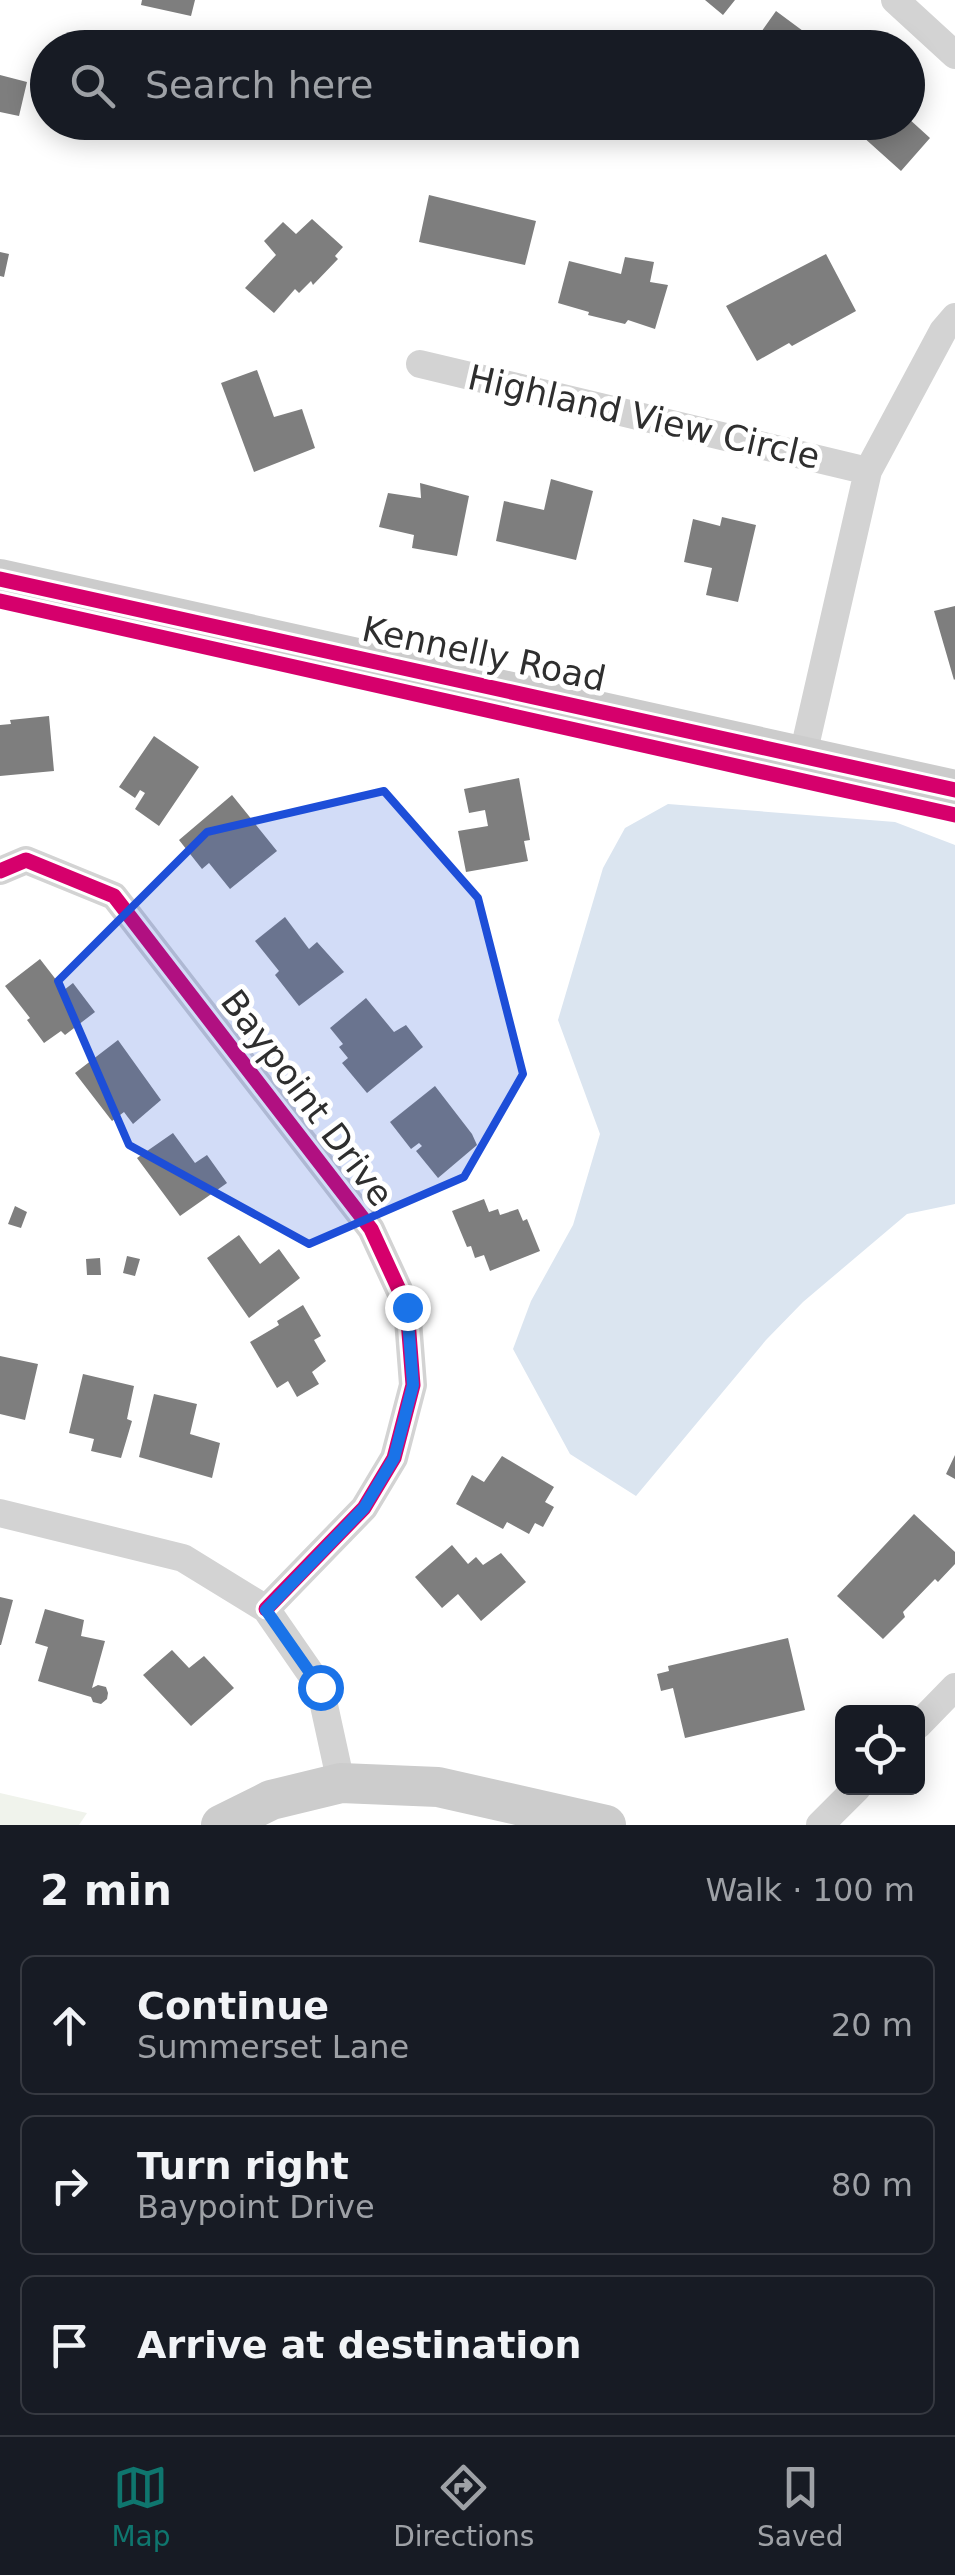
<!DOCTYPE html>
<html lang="en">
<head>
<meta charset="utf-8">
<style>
  body { margin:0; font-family:"DejaVu Sans",sans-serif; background:#20242c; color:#f1f3f6 }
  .controls { position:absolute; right:30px; bottom:30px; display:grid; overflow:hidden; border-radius:15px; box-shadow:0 5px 25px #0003 }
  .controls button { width:90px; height:90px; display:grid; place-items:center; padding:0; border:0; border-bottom:2px solid #363941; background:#171b24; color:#f1f3f6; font:50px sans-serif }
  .stop { position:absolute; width:30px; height:30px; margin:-22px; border:8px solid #1a73e8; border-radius:50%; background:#fff }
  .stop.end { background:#1a73e8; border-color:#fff; box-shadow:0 2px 10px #0008 }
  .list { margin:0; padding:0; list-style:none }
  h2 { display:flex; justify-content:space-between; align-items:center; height:130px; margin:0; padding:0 40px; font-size:42px }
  h2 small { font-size:32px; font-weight:400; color:#9ea1a6 }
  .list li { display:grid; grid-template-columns:65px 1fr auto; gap:30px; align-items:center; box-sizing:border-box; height:140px; margin:0 20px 20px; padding:0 20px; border:2px solid #363941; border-radius:15px }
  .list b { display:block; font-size:38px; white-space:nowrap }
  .list p { margin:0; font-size:32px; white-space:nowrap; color:#9ea1a6 }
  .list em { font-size:32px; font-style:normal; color:#9ea1a6 }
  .icon { flex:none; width:55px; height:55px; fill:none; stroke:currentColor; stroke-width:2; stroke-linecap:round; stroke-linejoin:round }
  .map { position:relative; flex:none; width:955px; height:1825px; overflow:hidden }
  .search { position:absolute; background:#171b24; box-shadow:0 5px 25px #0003; left:30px; right:30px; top:30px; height:110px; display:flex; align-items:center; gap:25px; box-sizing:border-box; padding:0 35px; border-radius:55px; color:#9ea1a6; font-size:38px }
  .sheet { height:610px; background:#171b24 }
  nav { display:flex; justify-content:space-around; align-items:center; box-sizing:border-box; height:140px; border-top:2px solid #363941; background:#171b24; font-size:28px; color:#9ea1a6 }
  nav a { display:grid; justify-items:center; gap:5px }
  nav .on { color:#0f766e }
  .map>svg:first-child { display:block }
  .green { fill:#f0f3ec }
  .water { fill:#dbe5f0 }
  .building { fill:#7e7e7e }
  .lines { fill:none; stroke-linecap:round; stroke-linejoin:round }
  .street { stroke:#d3d3d3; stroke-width:28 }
  .secondary { stroke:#ccc; stroke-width:40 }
  .cycleway-casing { stroke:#fff; stroke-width:21 }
  .cycleway { stroke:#d6006c; stroke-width:15 }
  .route { stroke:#1a73e8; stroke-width:12 }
  .marked { fill:#1d4ed8; fill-opacity:0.2; stroke:#1d4ed8; stroke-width:8; stroke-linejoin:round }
  .labels { text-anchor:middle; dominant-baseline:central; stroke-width:10; stroke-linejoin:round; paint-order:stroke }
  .street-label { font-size:35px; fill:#2e2e2e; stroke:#fff }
</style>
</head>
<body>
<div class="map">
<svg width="955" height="1825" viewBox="0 0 955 1825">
  <rect width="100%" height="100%" fill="#fff"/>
  <path class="green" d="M0,1793L87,1813L79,1825H0Z"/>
  <path class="water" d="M668,804L895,822L955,845V1204L907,1214L803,1302L766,1340L636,1496L570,1454L513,1349L531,1301L573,1225L600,1134L558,1020L603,868L625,828Z"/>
  <path class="building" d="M142,0H195L191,16L141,5Z
    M705,0H735L723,15Z
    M776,11L826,48H755L752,45Z
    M119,32L131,48H99Z
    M0,75L27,82L19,116L0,112Z
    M908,118L930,138L901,171L852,127L856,122H908Z
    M85,122H104L92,132Z
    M429,195L536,221L525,265L419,242Z
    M312,219L343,247L335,256L338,259L313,285L311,281L299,293L295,289L274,313L245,288L276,255L264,241L283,222L296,234Z
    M0,252L9,254L4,277L0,276Z
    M826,254L856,311L792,346L789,343L757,361L726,306Z
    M625,257L654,262L650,282L668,285L655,329L628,320L625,324L588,315L589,312L558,303L569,261L621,274Z
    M257,370L274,417L302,409L315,448L254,472L221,383Z
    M551,479L593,491L576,560L496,541L504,501L544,510Z
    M420,483L469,496L457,556L412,548L414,535L379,527L388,493L421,498Z
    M722,517L756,525L738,602L706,595L712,568L684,562L693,519L720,526Z
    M955,606V679L954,680L934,611Z
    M49,716L54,771L0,776V725L11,724L10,720Z
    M154,736L199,767L159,826L135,809L145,793L140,790L135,798L119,787Z
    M519,778L530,840L524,841L528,861L466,872L458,831L488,826L485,810L469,813L464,789Z
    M232,795L277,851L230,889L209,863L202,869L179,840Z
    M285,917L309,949L317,942L344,972L299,1006L275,975L279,971L255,941Z
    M40,959L64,990L73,983L95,1012L65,1035L61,1031L44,1043L27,1020L30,1018L5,986Z
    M366,998L394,1032L406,1025L423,1047L367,1093L342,1063L348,1058L339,1047L343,1044L330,1028Z
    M118,1040L161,1100L133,1124L124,1112L112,1121L75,1073Z
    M435,1086L472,1134L477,1145L438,1178L416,1151L422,1146L419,1143L411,1149L390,1122Z
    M173,1133L195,1163L207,1155L227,1183L180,1216L137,1158Z
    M484,1199L489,1212L498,1209L500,1215L518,1209L523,1221L527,1219L540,1251L490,1271L484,1255L475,1258L471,1246L467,1247L452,1211Z
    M15,1206L27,1212L21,1228L8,1224Z
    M239,1235L260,1264L279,1249L300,1278L249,1318L207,1258Z
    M127,1256L140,1259L135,1276L123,1273Z
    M100,1258L101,1275H87L86,1259Z
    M303,1305L321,1336L314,1340L326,1361L312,1372L319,1384L297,1397L288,1381L277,1388L250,1342L279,1325L277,1321Z
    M0,1356L38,1364L25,1420L0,1414Z
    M83,1374L134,1386L127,1419L132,1421L121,1458L91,1451L94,1439L69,1433Z
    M154,1394L197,1404L190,1434L220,1443L212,1478L139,1457Z
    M955,1455V1479L946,1474Z
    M502,1456L554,1487L545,1502L554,1507L543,1527L535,1523L529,1534L507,1522L503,1529L456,1504L472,1475L484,1482Z
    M914,1514L955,1552V1564L938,1582L935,1579L903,1612L905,1617L883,1639L837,1596Z
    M452,1545L468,1564L476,1557L483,1565L501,1553L526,1582L481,1621L458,1594L442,1608L415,1577Z
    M0,1597L13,1600L1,1645H0Z
    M45,1609L84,1620L81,1636L105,1641L92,1688L98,1685L106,1687L108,1693L107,1699L101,1704L93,1702L91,1697L38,1681L48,1647L35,1643Z
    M788,1638L805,1710L685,1738L673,1688L661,1691L657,1674L669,1671L668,1666Z
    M172,1650L189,1668L204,1656L234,1688L191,1726L143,1675Z"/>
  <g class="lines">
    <path class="street" d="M895,0L955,55
      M420,364L868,471
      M803,755L868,471L943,331L955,317
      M0,871L26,860L114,896L371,1229L407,1307L413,1385L394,1458L364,1508L266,1609
      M0,1513L183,1558L266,1609L320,1687L341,1783
      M918,1725L955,1687
      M820,1825L857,1788"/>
    <path class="secondary" d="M0,579L955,790
      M221,1825L271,1800L341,1783L438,1787L606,1825"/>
    <g class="cycleway-casing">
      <path id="cycleway" d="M0,579L955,790
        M0,601L955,815
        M0,871L26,860L114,896L371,1229L407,1307L413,1385L394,1458L364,1508L266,1609"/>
    </g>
    <use href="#cycleway" class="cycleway"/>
  </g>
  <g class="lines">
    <path class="route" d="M320,1687L266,1610L364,1508L394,1458L413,1385L407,1307"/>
  </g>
  <path class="marked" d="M384,791L478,898L523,1074L464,1177L309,1244L129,1145L58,981L207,832Z"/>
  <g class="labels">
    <g class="street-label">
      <text transform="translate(644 417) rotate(13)">Highland View Circle</text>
      <text transform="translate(484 654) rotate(12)">Kennelly Road</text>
      <text transform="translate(307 1098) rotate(53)">Baypoint Drive</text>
    </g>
  </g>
</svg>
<div class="controls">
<button><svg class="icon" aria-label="locate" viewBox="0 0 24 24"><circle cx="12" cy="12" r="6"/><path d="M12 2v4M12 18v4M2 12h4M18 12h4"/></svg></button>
</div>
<div class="stop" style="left:320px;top:1687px"></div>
<div class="stop end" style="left:407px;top:1307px"></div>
<div class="search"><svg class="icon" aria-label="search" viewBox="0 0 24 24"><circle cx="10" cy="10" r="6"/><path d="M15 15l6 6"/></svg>Search here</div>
</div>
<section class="sheet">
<h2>2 min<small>Walk · 100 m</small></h2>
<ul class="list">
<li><svg class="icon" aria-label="ahead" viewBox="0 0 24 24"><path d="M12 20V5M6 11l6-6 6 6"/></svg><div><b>Continue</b><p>Summerset Lane</p></div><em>20 m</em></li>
<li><svg class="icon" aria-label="right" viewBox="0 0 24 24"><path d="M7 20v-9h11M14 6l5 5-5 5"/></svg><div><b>Turn right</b><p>Baypoint Drive</p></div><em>80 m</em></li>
<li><svg class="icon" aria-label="arrive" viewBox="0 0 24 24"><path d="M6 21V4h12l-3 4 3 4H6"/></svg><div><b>Arrive at destination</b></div></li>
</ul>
</section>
<nav>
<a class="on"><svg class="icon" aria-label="map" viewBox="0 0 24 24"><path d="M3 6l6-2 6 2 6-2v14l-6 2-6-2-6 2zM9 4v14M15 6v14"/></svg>Map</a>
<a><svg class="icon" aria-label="directions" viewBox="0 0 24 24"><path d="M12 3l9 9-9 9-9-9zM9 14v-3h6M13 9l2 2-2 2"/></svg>Directions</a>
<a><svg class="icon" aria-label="saved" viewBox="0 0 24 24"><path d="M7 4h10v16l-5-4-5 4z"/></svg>Saved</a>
</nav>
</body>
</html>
